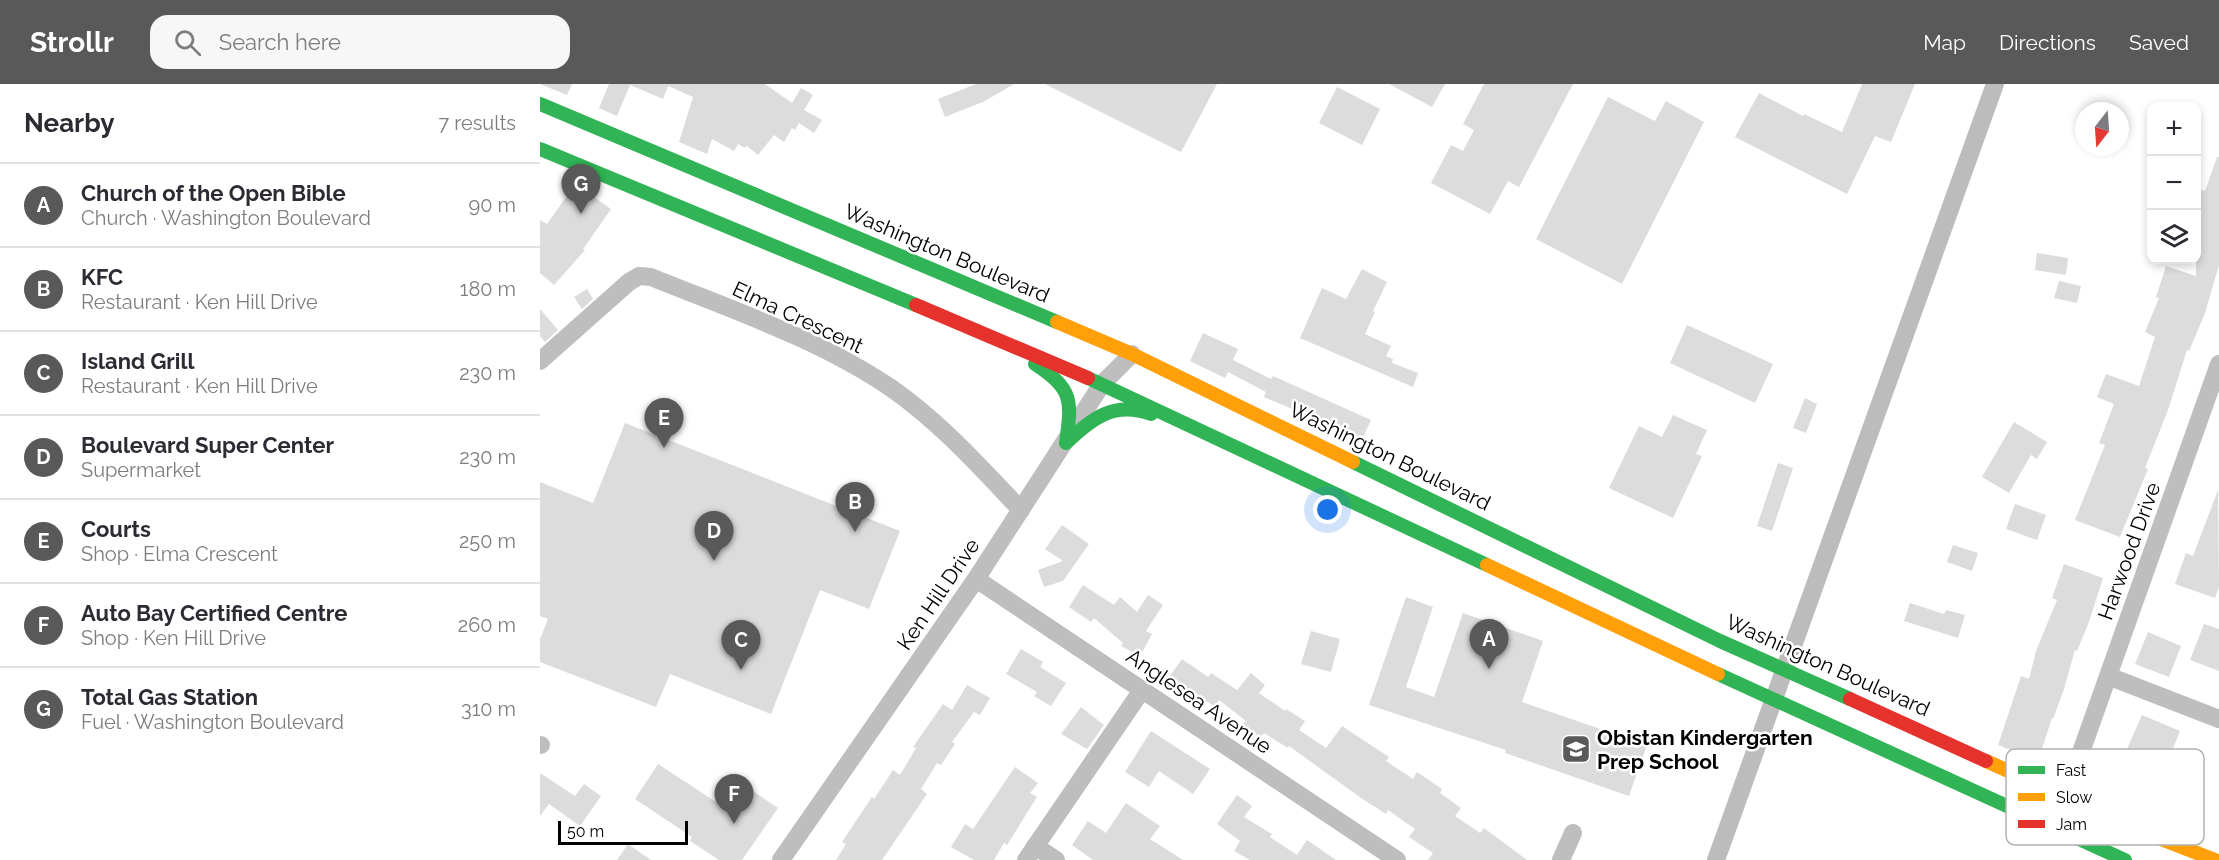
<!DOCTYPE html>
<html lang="en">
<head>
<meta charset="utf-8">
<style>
  body { margin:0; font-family:Raleway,sans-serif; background:#f7f7f7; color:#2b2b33 }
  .controls { position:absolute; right:18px; top:18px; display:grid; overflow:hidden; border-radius:12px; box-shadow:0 3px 9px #0003 }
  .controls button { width:54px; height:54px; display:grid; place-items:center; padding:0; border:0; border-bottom:2px solid #e1e1e2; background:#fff; color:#2b2b33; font:30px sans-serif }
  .compass { position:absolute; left:1535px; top:18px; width:54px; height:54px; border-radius:50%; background:#fff; box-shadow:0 3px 9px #0003; rotate:197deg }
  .scale { position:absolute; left:18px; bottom:15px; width:130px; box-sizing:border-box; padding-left:6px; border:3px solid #000; border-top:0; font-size:16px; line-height:21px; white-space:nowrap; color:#000; -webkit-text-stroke:4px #fff; paint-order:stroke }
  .you { position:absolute; left:788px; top:426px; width:21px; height:21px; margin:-15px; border:4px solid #fff; border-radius:50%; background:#1a73e8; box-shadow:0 0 0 9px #1a73e833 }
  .badge { display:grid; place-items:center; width:39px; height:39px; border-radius:50%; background:#595959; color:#fff; font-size:20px; font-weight:700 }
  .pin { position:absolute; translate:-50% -50px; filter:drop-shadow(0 2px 3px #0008) }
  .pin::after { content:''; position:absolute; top:32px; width:21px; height:18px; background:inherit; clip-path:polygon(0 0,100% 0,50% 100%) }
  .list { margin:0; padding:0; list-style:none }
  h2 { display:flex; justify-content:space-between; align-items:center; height:78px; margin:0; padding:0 24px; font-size:26px }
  h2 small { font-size:20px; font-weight:400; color:#7c7c81 }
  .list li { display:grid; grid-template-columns:39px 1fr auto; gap:18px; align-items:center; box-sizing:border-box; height:84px; padding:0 24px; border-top:2px solid #e1e1e2 }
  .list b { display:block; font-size:22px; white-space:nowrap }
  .list p { margin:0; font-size:20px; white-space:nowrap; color:#7c7c81 }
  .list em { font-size:20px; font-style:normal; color:#7c7c81 }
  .icon { flex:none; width:33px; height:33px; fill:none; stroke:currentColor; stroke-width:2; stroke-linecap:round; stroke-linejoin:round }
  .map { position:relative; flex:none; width:1679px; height:776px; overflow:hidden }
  header { display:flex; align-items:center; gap:36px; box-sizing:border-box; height:84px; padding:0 30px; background:#595959; color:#fff }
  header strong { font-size:28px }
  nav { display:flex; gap:33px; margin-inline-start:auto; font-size:21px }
  .search { width:420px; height:54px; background:#f7f7f7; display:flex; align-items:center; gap:15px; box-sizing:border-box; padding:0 21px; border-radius:18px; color:#7c7c81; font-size:22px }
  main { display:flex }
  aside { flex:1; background:#fff }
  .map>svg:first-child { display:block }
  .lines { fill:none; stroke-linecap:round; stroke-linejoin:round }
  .canal { stroke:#bcbcbc; stroke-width:18 }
  .building { fill:#dcdcdc }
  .street { stroke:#bebebe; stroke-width:18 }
  .fast { stroke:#30b455; stroke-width:14 }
  .slow { stroke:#ff9f0a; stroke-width:14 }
  .jam { stroke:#e5322d; stroke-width:14 }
  .labels { text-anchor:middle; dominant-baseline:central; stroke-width:5; stroke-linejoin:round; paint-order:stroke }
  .street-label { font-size:21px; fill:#000; stroke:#fff }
  .poi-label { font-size:21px; font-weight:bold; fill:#000; stroke:#fff; text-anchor:start }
  .key { fill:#fff; stroke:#b2b2b2; stroke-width:1.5 }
  .key-label { font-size:16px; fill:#000 }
</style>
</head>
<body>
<header>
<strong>Strollr</strong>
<div class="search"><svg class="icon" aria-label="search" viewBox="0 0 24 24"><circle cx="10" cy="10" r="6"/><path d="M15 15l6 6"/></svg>Search here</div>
<nav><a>Map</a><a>Directions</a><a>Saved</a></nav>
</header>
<main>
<aside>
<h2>Nearby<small>7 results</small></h2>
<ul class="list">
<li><span class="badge">A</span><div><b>Church of the Open Bible</b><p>Church · Washington Boulevard</p></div><em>90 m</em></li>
<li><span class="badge">B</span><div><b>KFC</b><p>Restaurant · Ken Hill Drive</p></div><em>180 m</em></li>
<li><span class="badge">C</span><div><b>Island Grill</b><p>Restaurant · Ken Hill Drive</p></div><em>230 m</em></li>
<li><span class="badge">D</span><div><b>Boulevard Super Center</b><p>Supermarket</p></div><em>230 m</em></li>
<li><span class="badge">E</span><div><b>Courts</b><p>Shop · Elma Crescent</p></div><em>250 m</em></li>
<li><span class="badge">F</span><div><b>Auto Bay Certified Centre</b><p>Shop · Ken Hill Drive</p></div><em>260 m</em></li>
<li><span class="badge">G</span><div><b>Total Gas Station</b><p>Fuel · Washington Boulevard</p></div><em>310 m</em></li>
</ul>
</aside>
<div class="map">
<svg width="1679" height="776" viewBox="0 0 1679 776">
  <rect width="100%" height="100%" fill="#fff"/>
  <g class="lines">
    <path class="canal" d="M1176,776L1455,0"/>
  </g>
  <path class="building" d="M0,0H32L27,11Z
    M69,0H225L252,19L261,4L273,11L264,26L282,36L274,49L259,39L255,46L252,44L244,58L234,51L218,71L207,62L205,64L198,60L194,67L172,55L167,70L139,58L153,13L128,2L123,15L90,1L77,32L59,24Z
    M436,0H474L445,17L405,33L398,15Z
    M505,0H677L641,68Z
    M849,0H905L892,23Z
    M944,0H1033L979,103L968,97L950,130L891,99L911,61L923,67L934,46L923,40Z
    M1322,0H1375L1351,58L1335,52L1307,110L1195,53L1219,9L1263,32L1264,30L1302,48Z
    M797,3L840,25L822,61L779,39Z
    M1068,13L1115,37L1126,17L1164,38L1082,200L996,155Z
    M1677,73H1679V181L1665,229L1649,267L1647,266L1628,326L1605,384L1608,385L1580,453L1535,436L1565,361L1559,359L1574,320L1557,313L1566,290L1599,302L1615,253L1605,248L1619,214L1616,213L1626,182L1656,192V104L1665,107Z
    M35,100L71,125L43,165L45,166L14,201L0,189V136L7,140Z
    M1497,169L1528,174L1526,191L1495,186Z
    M822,185L847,198L833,227L835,228L825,250L851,262L846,272L853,275L852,279L878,289L873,303L760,254L782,204L806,215Z
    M1519,197L1541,202L1537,219L1514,214Z
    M47,205L53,215L42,225L34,213Z
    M0,225L18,246L5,258L0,252Z
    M1147,241L1233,280L1215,319L1130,279Z
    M663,249L698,265L693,276L731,295L733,292L831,336L822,355L724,313L726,308L688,288L685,294L650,277Z
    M1265,314L1277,320L1266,349L1253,344Z
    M1133,331L1167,346L1156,370L1162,372L1133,434L1069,404L1099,342L1122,353Z
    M1474,338L1507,358L1497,375L1491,371L1469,409L1442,393Z
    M85,339L360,447L329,525L280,506L231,630L130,590L116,623L0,578V555L8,535L0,532V398L53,419Z
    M1238,379L1253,384L1232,447L1217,442Z
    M1678,406L1679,503L1675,514L1635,500L1646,469L1653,472Z
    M1475,420L1506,431L1497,456L1466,445Z
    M522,441L549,460L523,497L504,503L498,486L523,477L505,465Z
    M1413,461L1438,469L1432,487L1407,478Z
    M1524,480L1563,494L1549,538L1537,567L1535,566L1524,605L1513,635L1512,634L1498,677L1458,661L1481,592L1489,595L1496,567L1517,516L1512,514Z
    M543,501L574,521L580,513L597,528L608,511L623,521L606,547L612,550L600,572L581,562L583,559L554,534L551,538L529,523Z
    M866,513L893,523L866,603L894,613L923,529L1003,557L982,618L1107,661L1089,712L965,669L966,666L829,621Z
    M1370,519L1404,530L1406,526L1425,531L1418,554L1364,537Z
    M1664,540L1679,545V587L1650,576Z
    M771,547L800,555L791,588L761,580Z
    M1608,548L1641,562L1629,593L1595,580Z
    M481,565L503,578L500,583L526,599L511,622L494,612L497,608L466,590Z
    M642,575L668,593L671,589L697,606L711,589L725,601L719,609L745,627L746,625L765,637L759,646L786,664L802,642L849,673L846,677L873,695L877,688L902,705L900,709L921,724L915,732L940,749L944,744L987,776H888L893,769L869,753L875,745L848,726L846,730L821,714L749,662L748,664L724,649L720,654L702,641L706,637L679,616L675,623L630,592Z
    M427,601L450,614L440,631L434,628L412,658L415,660L401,681L397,679L381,705L387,710L342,776H296L306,760L302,758L332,713L334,715L353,686L360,691L376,664L373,663L403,620L412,626Z
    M541,623L564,641L547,665L521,650Z
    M1602,631L1640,647L1631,669L1665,684L1646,727L1607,710L1606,712L1572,699L1581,673L1583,674Z
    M611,647L670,685L653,710L619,687L609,703L585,688Z
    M118,680L176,718L192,693L238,724L202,776H179L150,757L152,753L95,715Z
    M475,683L498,699L490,709L497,713L467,761L464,759L454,776H434L411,763L425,740L433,745Z
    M0,689L35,712L44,700L61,712L40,742L9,720L0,732Z
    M697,711L712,722L704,733L732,750L730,753L757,771L767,756L796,776H710L694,767L700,757L677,740Z
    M586,719L620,742L610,755L643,776H553L532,761L548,737L566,749Z
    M88,760L111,776H77Z"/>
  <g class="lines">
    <path class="street" d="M0,277L89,198L99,192L111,193C192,226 279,255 351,304C400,338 440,383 481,426
      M436,495L857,776
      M1568,592L1679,635
      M0,661H1
      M1541,668L1679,280
      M495,762L516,776
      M241,776L436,495L562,300L592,270
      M486,776L602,606
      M1021,776L1033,749"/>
    <path class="fast" d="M0,20L517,238
      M0,65L376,221
      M495,280C533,305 532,316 526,359
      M548,294L947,481
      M526,359C552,334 574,317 611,330
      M813,378L1180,557L1310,615
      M1178,590L1585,776"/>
    <path class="slow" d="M517,238L592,270L813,378
      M947,481L1178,590
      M1446,677L1621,755L1675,776"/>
    <path class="jam" d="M376,221L548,294
      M1310,615L1446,677"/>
  </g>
  <defs>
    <g id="school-square" transform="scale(1.5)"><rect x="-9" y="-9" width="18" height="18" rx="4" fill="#595959" stroke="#fff"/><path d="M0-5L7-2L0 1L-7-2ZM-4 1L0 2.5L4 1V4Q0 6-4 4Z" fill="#fff"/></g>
  </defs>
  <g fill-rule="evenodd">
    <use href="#school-square" x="1036" y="665"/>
  </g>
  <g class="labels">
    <g class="street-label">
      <text transform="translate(407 169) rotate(23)">Washington Boulevard</text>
      <text transform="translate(258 233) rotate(25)">Elma Crescent</text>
      <text transform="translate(850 372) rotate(26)">Washington Boulevard</text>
      <text transform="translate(1589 467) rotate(-70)">Harwood Drive</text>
      <text transform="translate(398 510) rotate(-56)">Ken Hill Drive</text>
      <text transform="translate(1288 581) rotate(24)">Washington Boulevard</text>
      <text transform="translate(659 617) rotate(34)">Anglesea Avenue</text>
    </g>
    <g class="poi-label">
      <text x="1057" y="653">Obistan Kindergarten<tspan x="1057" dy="24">Prep School</tspan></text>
    </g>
  </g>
  <rect x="1466" y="665" width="198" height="96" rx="9" class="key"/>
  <rect x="1478" y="682" width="27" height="8" fill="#30b455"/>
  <rect x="1478" y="709" width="27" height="8" fill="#ff9f0a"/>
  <rect x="1478" y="736" width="27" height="8" fill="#e5322d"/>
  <g class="key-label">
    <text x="1516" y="692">Fast</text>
    <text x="1516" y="719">Slow</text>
    <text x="1516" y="746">Jam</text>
  </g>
</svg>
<div class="controls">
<button>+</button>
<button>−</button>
<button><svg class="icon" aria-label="layers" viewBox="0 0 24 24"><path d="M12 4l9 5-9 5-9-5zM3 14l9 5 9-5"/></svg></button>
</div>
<svg class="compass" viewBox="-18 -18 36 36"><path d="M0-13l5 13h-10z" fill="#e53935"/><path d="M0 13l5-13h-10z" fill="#7c7c81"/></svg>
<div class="scale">50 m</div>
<div class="you"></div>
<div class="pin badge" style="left:949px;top:585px">A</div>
<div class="pin badge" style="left:315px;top:448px">B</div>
<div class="pin badge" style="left:201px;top:586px">C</div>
<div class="pin badge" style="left:174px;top:477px">D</div>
<div class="pin badge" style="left:124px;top:364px">E</div>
<div class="pin badge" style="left:194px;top:740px">F</div>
<div class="pin badge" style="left:41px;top:130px">G</div>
</div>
</main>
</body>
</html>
